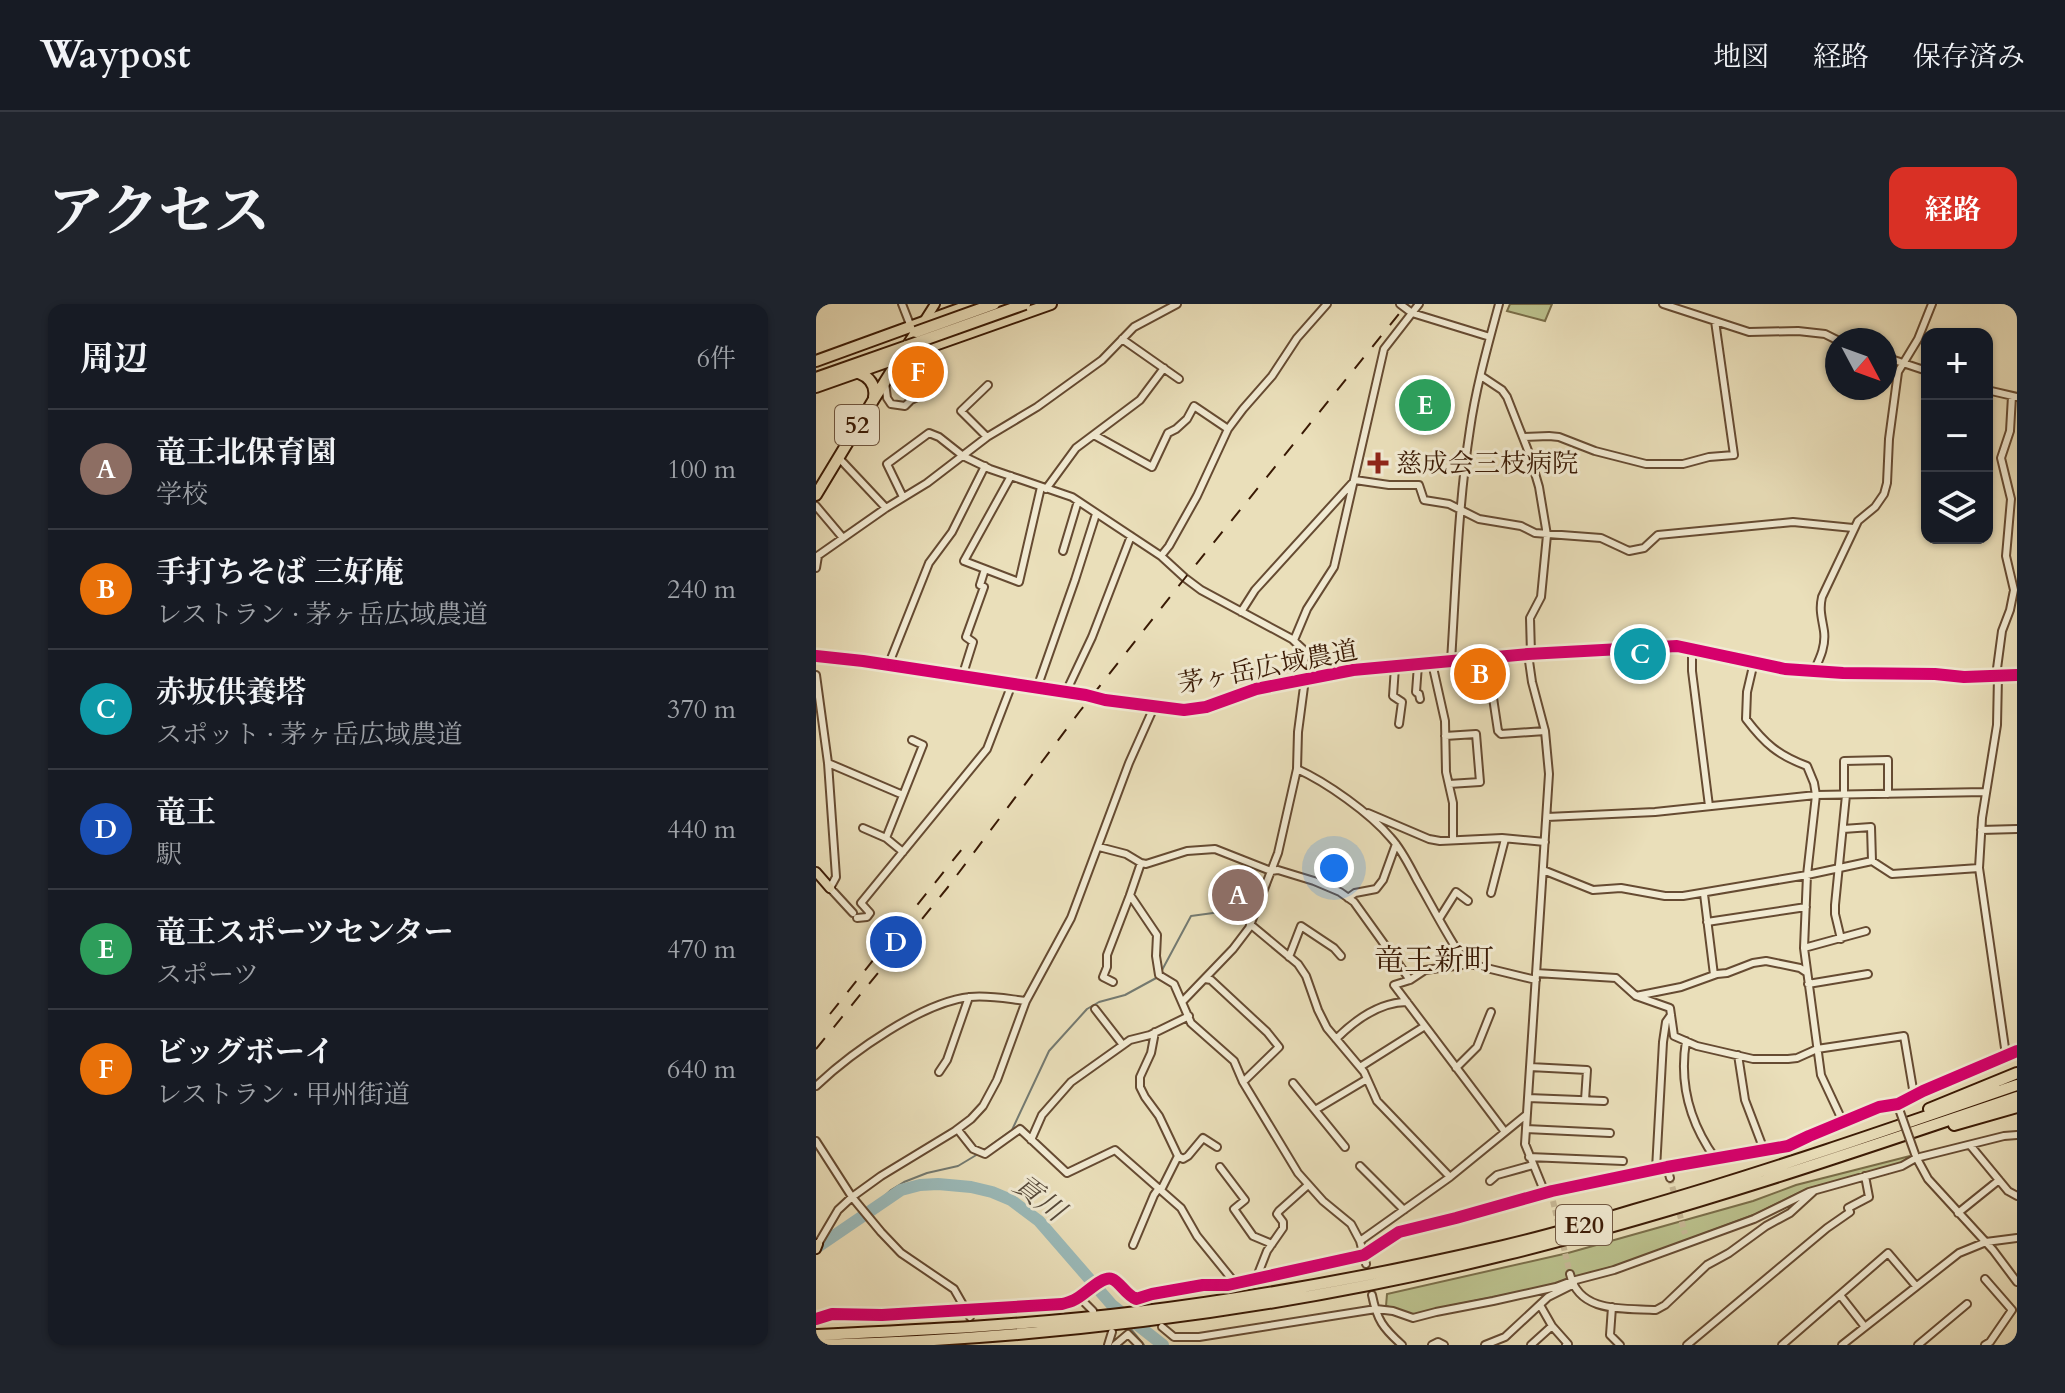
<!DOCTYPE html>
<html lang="ja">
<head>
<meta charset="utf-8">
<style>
  body { margin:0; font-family:Cardo,"Noto Serif JP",serif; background:#20242c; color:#f1f3f6 }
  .controls { position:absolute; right:24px; top:24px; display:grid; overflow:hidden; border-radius:16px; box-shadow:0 2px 6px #0004 }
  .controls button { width:72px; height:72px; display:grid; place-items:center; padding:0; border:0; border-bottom:2px solid #363941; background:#171b24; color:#f1f3f6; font:40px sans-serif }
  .compass { position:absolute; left:1009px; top:24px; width:72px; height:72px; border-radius:50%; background:#171b24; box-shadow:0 2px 6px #0004; rotate:131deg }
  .you { position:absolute; left:518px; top:564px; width:28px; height:28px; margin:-20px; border:6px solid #fff; border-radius:50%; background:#1a73e8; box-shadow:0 0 0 12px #1a73e833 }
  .badge { display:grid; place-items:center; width:52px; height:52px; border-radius:50%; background:#d93025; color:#fff; font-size:26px; font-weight:700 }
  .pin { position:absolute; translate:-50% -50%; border:4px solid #fff; box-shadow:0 2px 8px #0006 }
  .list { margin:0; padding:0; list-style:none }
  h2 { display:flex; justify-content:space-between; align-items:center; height:104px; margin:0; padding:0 32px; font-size:34px }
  h2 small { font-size:26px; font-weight:400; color:#9ea1a6 }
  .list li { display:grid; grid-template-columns:52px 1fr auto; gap:24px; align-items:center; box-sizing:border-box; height:120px; padding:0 32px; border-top:2px solid #363941 }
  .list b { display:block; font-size:30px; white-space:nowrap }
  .list p { margin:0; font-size:26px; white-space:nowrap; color:#9ea1a6 }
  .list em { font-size:26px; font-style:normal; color:#9ea1a6 }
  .icon { flex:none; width:44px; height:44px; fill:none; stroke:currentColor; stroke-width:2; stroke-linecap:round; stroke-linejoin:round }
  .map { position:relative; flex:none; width:1201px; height:1041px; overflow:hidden; border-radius:16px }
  header { display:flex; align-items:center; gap:48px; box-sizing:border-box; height:112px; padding:0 40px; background:#171b24; border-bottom:2px solid #363941 }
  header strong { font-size:38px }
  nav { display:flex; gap:44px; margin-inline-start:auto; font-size:28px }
  .intro { display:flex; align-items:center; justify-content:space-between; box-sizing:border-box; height:192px; padding:0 48px }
  h1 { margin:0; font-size:56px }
  .button { padding:20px 36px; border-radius:16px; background:#d93025; color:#fff; font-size:28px; font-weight:700 }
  main { display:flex; gap:48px; padding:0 48px }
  aside { flex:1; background:#171b24; border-radius:16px; box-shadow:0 2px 6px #0004 }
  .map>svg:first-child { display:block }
  .green { fill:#bbc18d; stroke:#7a6e49; stroke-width:2 }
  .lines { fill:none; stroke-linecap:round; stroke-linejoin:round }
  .stream { stroke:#747a71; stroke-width:2 }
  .river { stroke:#9bbab9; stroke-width:12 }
  .minor-tunnel { stroke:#c7b896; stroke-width:6; stroke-dasharray:6 3; stroke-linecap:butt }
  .minor-casing { stroke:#664b32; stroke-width:10 }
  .major-casing { stroke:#3a1a05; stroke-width:12 }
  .highway-casing { stroke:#3a1a05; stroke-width:14 }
  .minor { stroke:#f1ead2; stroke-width:6 }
  .major { stroke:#eadfba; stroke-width:8 }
  .highway { stroke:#eadfba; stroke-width:10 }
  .rail { stroke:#3a1a05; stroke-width:2; stroke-dasharray:14 14; stroke-linecap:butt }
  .minor-bridge-casing { stroke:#664b32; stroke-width:10; stroke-linecap:butt }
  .highway-bridge-casing { stroke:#3a1a05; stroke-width:14; stroke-linecap:butt }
  .minor-bridge { stroke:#f1ead2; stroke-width:6 }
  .highway-bridge { stroke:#eadfba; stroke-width:10 }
  .cycleway-casing { stroke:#f1ead2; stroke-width:17 }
  .cycleway { stroke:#d6006c; stroke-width:12 }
  .poi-dot { fill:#8f2418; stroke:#f1ead2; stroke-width:3 }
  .labels { text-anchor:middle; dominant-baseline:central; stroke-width:6; stroke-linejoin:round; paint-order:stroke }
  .shield { fill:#f1ead2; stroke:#715842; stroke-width:2 }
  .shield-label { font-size:24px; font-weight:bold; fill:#3a1a05 }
  .poi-label { font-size:26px; fill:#3a1a05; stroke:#f1ead2; text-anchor:start }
  .street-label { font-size:26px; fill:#3a1a05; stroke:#f1ead2 }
  .water-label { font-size:28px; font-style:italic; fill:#574a3b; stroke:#f1ead2 }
  .quarter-label { font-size:30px; fill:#3a1a05; stroke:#f1ead2 }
</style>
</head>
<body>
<header>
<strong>Waypost</strong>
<nav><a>地図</a><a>経路</a><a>保存済み</a></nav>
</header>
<div class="intro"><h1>アクセス</h1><a class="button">経路</a></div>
<main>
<aside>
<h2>周辺<small>6件</small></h2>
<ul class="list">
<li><span class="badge" style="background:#8d6e63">A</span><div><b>竜王北保育園</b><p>学校</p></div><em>100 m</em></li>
<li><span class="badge" style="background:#e8710a">B</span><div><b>手打ちそば 三好庵</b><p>レストラン · 茅ヶ岳広域農道</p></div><em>240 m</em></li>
<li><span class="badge" style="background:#0f9aa8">C</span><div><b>赤坂供養塔</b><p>スポット · 茅ヶ岳広域農道</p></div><em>370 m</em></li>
<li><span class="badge" style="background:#1a4fb4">D</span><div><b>竜王</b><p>駅</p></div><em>440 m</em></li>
<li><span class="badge" style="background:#2e9e5b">E</span><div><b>竜王スポーツセンター</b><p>スポーツ</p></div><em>470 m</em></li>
<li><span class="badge" style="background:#e8710a">F</span><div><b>ビッグボーイ</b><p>レストラン · 甲州街道</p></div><em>640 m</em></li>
</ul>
</aside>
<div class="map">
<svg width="1201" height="1041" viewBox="0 0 1201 1041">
  <rect width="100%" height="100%" fill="#eadfba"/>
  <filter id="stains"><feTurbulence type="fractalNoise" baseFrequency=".0025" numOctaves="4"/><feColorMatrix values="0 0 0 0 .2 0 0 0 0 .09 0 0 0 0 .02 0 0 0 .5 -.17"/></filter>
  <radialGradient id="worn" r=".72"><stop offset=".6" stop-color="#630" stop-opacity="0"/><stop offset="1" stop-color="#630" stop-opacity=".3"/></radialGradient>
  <path class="green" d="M694,0H736L729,17L691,7Z
    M1094,852L1083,861L991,885L940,910L815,957L733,982L633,1002L606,1010L597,1011L570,1002L571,990L752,949L937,897L980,881Z"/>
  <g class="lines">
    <path class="stream" d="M345,668L375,612L434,604
      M168,846L196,826L233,747L271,705L283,698L309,691L342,673
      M47,912L75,886L88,878L111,869L142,862L162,850
      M314,1024L328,1041"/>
    <path class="river" d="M0,944L85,886L104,881L122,880L155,883L176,888L195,896L223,917L296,1001L347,1041"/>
    <path class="minor-tunnel" d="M854,874L869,930
      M737,897L754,970"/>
    <g class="minor-casing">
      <path id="minor" d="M86,0L95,23
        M584,0L596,9L674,33
        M847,0L933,28L982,27L1009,30L1021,36
        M306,35L363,75
        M1069,53L1111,67
        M665,72L686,86L691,93L713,149L723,183L731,231L725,293L714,314L715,350
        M69,78L71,94L75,100L89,102L95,96L119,85
        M1171,86L1201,93
        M278,131L336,163L352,129L360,125L371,115L378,102L412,125
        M171,133L145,107L172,81
        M707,133L733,132L743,133L779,147L830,160H867L893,153L918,151L899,17
        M22,153L70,204
        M195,172L148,257L203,278L225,183
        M230,185L260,144L324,96L348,64
        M87,193L71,160L113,129L123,133L147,152L174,165L256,193L345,252L369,274L385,286L476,335L490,348L484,376
        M0,202L27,234
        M247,247L262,197
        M345,252L353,242L381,192L412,125L427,105L456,72L481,34L511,0
        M0,253L70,204L111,179L171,133L221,103L286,56L318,23L361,0
        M0,264L2,252
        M425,308L439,286L539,176L573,181H603L608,196L633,200L663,215L705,222L719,229L785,234L813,247L828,244L842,231L977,218L1037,224
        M478,336L491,305L518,263L568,45L603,0
        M876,346V367L893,502
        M712,350L716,378L729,427L733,470L709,840L729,889
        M0,352L47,357L270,391L289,396L368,406L390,403L440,385L537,366L712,350L861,342L969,365L1027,369L1119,370L1148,373L1201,371
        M671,354L682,427L685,430L729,427
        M635,357C640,280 642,202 654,125C660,83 672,41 683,0
        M938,358L931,388L930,415C949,440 962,451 991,462L998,479L1000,491L991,571L988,644L1005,771L1027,818
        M616,359L629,417L630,468L637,499V536
        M602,361L600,388L603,390L604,395
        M72,362L113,259L136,228L169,162
        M579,363L577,392L586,398L583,420
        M998,367C1004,354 1010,342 1008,327C1006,314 1003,306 1006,293L1042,217L1059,203L1068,190L1071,179L1073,135L1082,68L1102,35L1116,0
        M0,371L12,459L20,573L14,584L37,609
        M1180,372L1186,327L1194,306L1198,286L1190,252L1195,195L1185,154L1194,127L1196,92
        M1182,372L1181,421L1166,514L1163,564L1190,751
        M146,373L157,338L150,333L168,283L164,281L169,265
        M221,384L259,276L280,210
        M250,388L276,333L315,232
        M629,432L660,430L664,478L633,480
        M12,459L87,491
        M481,465C510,478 554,509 575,534C586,546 593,561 601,576C616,602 630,630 647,655L654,660L720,676
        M1028,491V457L1072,456V490
        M552,509L613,535L624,537L686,534L729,538
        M731,513L839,508L1000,491L1170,488
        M47,524L70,534
        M1027,525L1055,523L1056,557
        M1165,526L1201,525
        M283,543L310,550L325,559L330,560L371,547L399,545L455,567L462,566L498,577L524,588L538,598L594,676
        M87,548L70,534L107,441L96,436
        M325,559L314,591L341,631L340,652L343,671L358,680L375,719L418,757L427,778L482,869L507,897L535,920L544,937L550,960
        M727,566L777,586L805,584L849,592H867L991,571L1056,557L1076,570L1163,564
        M675,589L689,535
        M888,590L898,671
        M532,594L539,589L560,585L567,576L580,540
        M41,614L51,613L54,609L45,599L171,445L196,380
        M623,615L640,588L652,597
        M891,618L990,603
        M434,620L482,660L490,672L502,706L511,724L548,768L561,797L634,873
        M1025,635L1019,610V601L1030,491
        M988,644L1050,627
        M473,653L485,622L518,644L525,652
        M654,660L609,666L594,676L578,681L689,828
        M720,669L800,674L820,692L854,704L858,732L881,742L937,755H972L981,754L1001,745L1088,732L1098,791
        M389,675L395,676L451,728L463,743L427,778
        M297,678L287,673L291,663V651L314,591
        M992,680L1052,670
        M820,692L865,683L901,670L911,669L937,659L950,657L984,664L990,668
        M367,697L417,645L433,624L462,549L481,465L482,428L489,375
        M279,705L307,741
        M339,728L335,749L324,773V783L329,793L343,812L362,852L345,886
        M520,735C538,717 564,698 591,698
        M870,737C863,780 874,819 899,854
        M922,751L929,796L948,846
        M544,763L609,722
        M714,763L771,766L769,796
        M640,764L661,743L675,708
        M123,768L131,756L153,693
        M477,779L529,843
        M0,782C35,749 106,698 154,693C173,691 192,695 210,697
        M712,794L788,797
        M499,806L551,775
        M710,825L794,829
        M142,826L157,845L169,850L204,825L251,869L299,846L365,904L381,932L419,979
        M215,836L226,811L255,778L314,736L334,731L373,712
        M0,837L36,893L65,928L85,949L138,985L154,1013
        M1154,841L1192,887L1201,892
        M362,852L367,855L372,852L387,834L401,843
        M713,853L807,857
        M1100,853L1112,875L1177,946L1201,978
        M544,862L588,906
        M404,863L429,896L418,905L437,932L456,940
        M851,863L854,874
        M840,865L847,738L850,718L855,711
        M674,877L681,871L717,861
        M1142,909L1183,876
        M544,937L634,873L710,811
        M2,940L22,906L36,893L65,872L139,827L155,815L167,802L181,776L210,697L255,614L313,459L338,403
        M317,941L338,891L343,884
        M754,970C763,1010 809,1004 840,1006L849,1001L891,961L913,949L950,922L974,909L998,887
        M440,975L451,947L467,924V918L461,910L463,907L492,881
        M1169,975L1196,1006L1174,1038L1169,1041
        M556,991C561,1016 567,1024 586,1041
        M1024,991L1049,1023
        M263,993L277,1007
        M724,1001L736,1022L752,1040L750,1041
        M796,1003L794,1031L804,1041
        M0,1015L16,1010L66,1011L246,1000C250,999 254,998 258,996C268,992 286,971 296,975C304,978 310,991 320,995L336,990L387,981H412L548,951L583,928L640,914L736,887L851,863L972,842L993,832L1063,803L1082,800L1107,787L1201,747
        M346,1023L358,1033H383L560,1005L577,1007L597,1014L620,1008L677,997L740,983L756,977L798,966L938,915L993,888L1086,862L1100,854L1188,832L1201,831
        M292,1041L296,1028
        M299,1041L312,1030L323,1041
        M616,1041L622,1038L628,1041
        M669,1041L689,1033L732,993L758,980
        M715,1041L736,1022
        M871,1041L1011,924L1034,908L1032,904L1053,893L1049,872
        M966,1041L1072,949L1100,982
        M1026,1041L1143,949L1170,938L1201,934
        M1102,1041L1151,1000"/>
    </g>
    <g class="major-casing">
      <path id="major" d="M107,19L119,0
        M0,568L14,584
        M0,945L2,940"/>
    </g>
    <g class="highway-casing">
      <path id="highway" d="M0,57L157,0
        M43,69C53,73 60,81 58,93
        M0,74L91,42
        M0,83L235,0
        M0,191L58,95L106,19
        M1113,805L1201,769
        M1138,821L1201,803
        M0,1031C107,1026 215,1021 321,1008C444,993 566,970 687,942C731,932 775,919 818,906C947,869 1074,825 1201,781
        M0,1041C233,1035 466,1006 692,950C865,907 1033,850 1201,793"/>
    </g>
    <use href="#minor" class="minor"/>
    <use href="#major" class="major"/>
    <use href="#highway" class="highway"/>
    <path class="rail" d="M14,710L146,545
      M0,745L132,583L264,407L369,274L591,0"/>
    <g class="minor-bridge-casing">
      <path id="minor-bridge" d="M1083,805L1099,850"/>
    </g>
    <g class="highway-bridge-casing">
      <path id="highway-bridge" d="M100,28L178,0
        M91,42L209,0"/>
    </g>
    <use href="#minor-bridge" class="minor-bridge"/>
    <use href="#highway-bridge" class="highway-bridge"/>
    <g class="cycleway-casing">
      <path id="cycleway" d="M0,352L47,357L270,391L289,396L368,406L390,403L440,385L537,366L712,350L861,342L969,365L1027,369L1119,370L1148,373L1201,371
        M0,1015L16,1010L66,1011L246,1000C250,999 254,998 258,996C268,992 286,971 296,975C304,978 310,991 320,995L336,990L387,981H412L548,951L583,928L640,914L736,887L851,863L972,842L993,832L1063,803L1082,800L1107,787L1201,747"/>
    </g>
    <use href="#cycleway" class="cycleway"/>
  </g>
  <path class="poi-dot" d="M558 147h8v8h8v8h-8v8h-8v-8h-8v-8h8z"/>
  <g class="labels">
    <g class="shield">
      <rect x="19" y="101" width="44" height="40" rx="6"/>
      <rect x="740" y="901" width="56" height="40" rx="6"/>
    </g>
    <g class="shield-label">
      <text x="41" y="121">52</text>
      <text x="768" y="921">E20</text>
    </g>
    <g class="poi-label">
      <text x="580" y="159">慈成会三枝病院</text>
    </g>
    <g class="street-label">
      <text transform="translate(452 363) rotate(-11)">茅ヶ岳広域農道</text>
    </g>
    <g class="water-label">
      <text transform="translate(223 894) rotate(37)">貢川</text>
    </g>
    <g class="quarter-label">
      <text x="618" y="656">竜王新町</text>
    </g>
  </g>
  <rect width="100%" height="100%" filter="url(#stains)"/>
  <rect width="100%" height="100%" fill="url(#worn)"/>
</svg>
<div class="controls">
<button>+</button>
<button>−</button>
<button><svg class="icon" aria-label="layers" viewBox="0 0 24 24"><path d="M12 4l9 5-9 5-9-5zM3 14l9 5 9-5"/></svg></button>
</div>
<svg class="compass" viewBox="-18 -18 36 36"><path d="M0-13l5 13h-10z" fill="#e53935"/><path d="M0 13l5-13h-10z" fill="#9ea1a6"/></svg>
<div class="you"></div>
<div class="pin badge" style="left:422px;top:591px;background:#8d6e63">A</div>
<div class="pin badge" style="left:664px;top:370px;background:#e8710a">B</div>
<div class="pin badge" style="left:824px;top:350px;background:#0f9aa8">C</div>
<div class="pin badge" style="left:80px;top:638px;background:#1a4fb4">D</div>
<div class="pin badge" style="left:609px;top:101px;background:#2e9e5b">E</div>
<div class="pin badge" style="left:102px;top:68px;background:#e8710a">F</div>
</div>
</main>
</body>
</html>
